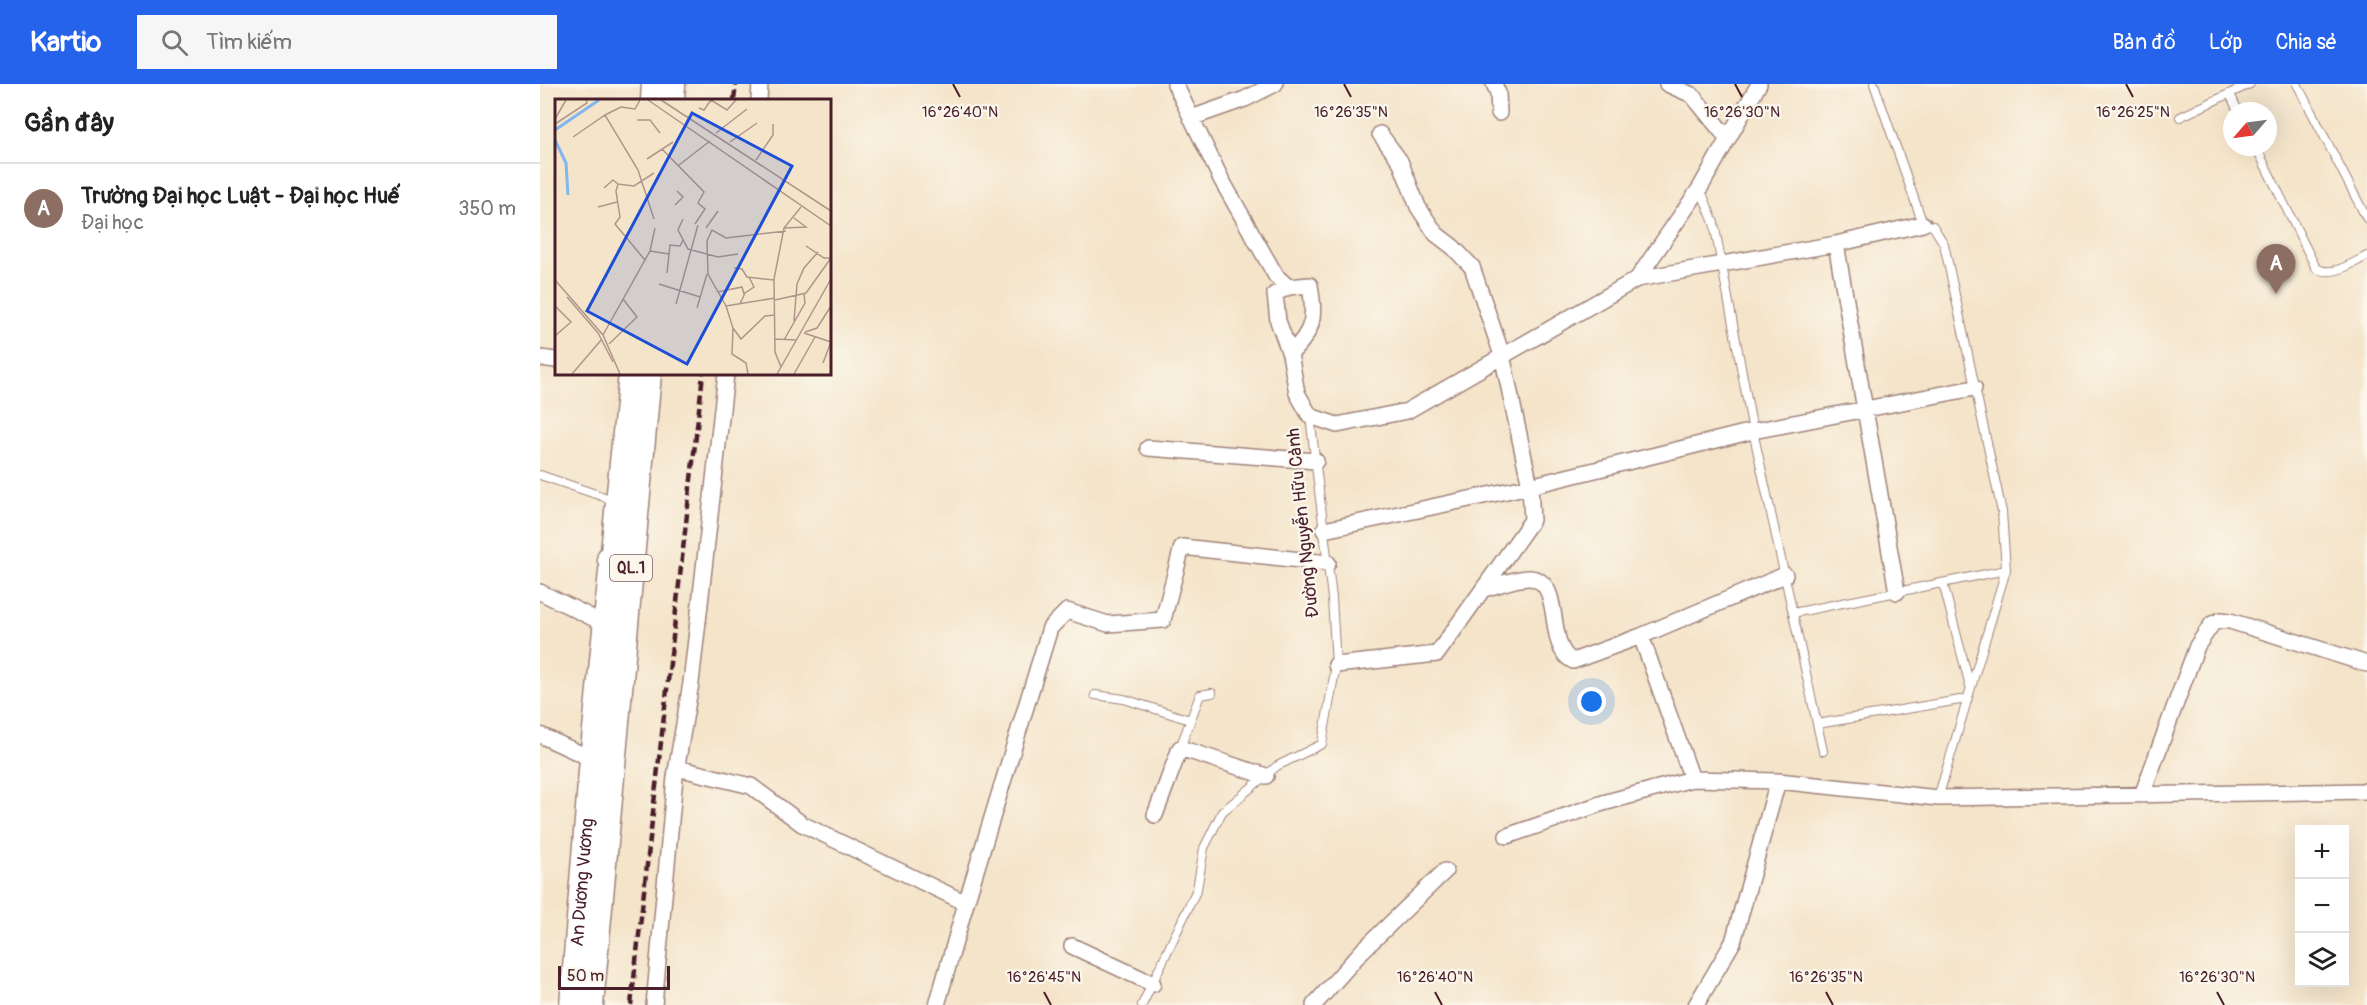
<!DOCTYPE html>
<html lang="vi">
<head>
<meta charset="utf-8">
<style>
  body { margin:0; font-family:Pangolin,sans-serif; background:#f6f6f6; color:#222 }
  .controls { position:absolute; right:18px; bottom:18px; display:grid; overflow:hidden; border-radius:0px; box-shadow:0 6px 24px #0002 }
  .controls button { width:54px; height:54px; display:grid; place-items:center; padding:0; border:0; border-bottom:2px solid #e0e0e0; background:#fff; color:#222; font:30px sans-serif }
  .compass { position:absolute; left:1683px; top:18px; width:54px; height:54px; border-radius:50%; background:#fff; box-shadow:0 6px 24px #0002; rotate:242deg }
  .scale { position:absolute; left:18px; bottom:15px; width:112px; box-sizing:border-box; padding-left:6px; border:3px solid #4a1f2b; border-top:0; font-size:16px; line-height:21px; white-space:nowrap; color:#4a1f2b; -webkit-text-stroke:4px #fbf7ec; paint-order:stroke }
  .you { position:absolute; left:1052px; top:618px; width:21px; height:21px; margin:-15px; border:4px solid #fff; border-radius:50%; background:#1a73e8; box-shadow:0 0 0 9px #1a73e833 }
  .badge { display:grid; place-items:center; width:39px; height:39px; border-radius:50%; background:#2563eb; color:#fff; font-size:20px; font-weight:700 }
  .pin { position:absolute; translate:-50% -50px; filter:drop-shadow(0 2px 3px #0008) }
  .pin::after { content:''; position:absolute; top:32px; width:21px; height:18px; background:inherit; clip-path:polygon(0 0,100% 0,50% 100%) }
  .list { margin:0; padding:0; list-style:none }
  h2 { display:flex; justify-content:space-between; align-items:center; height:78px; margin:0; padding:0 24px; font-size:26px }
  h2 small { font-size:20px; font-weight:400; color:#767676 }
  .list li { display:grid; grid-template-columns:39px 1fr auto; gap:18px; align-items:center; box-sizing:border-box; height:90px; padding:0 24px; border-top:2px solid #e0e0e0 }
  .list b { display:block; font-size:22px; white-space:nowrap }
  .list p { margin:0; font-size:20px; white-space:nowrap; color:#767676 }
  .list em { font-size:20px; font-style:normal; color:#767676 }
  .icon { flex:none; width:33px; height:33px; fill:none; stroke:currentColor; stroke-width:2; stroke-linecap:round; stroke-linejoin:round }
  .map { position:relative; flex:none; width:1827px; height:921px; overflow:hidden }
  header { display:flex; align-items:center; gap:36px; box-sizing:border-box; height:84px; padding:0 30px; background:#2563eb; color:#fff }
  header strong { font-size:28px }
  nav { display:flex; gap:33px; margin-inline-start:auto; font-size:21px }
  .search { width:420px; height:54px; background:#f6f6f6; display:flex; align-items:center; gap:15px; box-sizing:border-box; padding:0 21px; border-radius:0px; color:#767676; font-size:22px }
  main { display:flex }
  aside { flex:1; background:#fff }
  .map>svg:first-child { display:block }
  .lines { fill:none; stroke-linecap:round; stroke-linejoin:round }
  .lane-casing { stroke:#9f827a; stroke-width:10 }
  .street-casing { stroke:#9f827a; stroke-width:18 }
  .primary-casing { stroke:#9f827a; stroke-width:27 }
  .highway-casing { stroke:#9f827a; stroke-width:30 }
  .lane { stroke:#fff; stroke-width:8 }
  .street { stroke:#fff; stroke-width:15 }
  .primary { stroke:#fff; stroke-width:24 }
  .highway { stroke:#fff; stroke-width:27 }
  .rail { stroke:#4a1f2b; stroke-width:4.5; stroke-dasharray:9 4.5; stroke-linecap:butt }
  .ticks { fill:none; stroke:#4a1f2b; stroke-width:2 }
  .labels { text-anchor:middle; dominant-baseline:central; stroke-width:4.5; stroke-linejoin:round; paint-order:stroke }
  .shield { fill:#fbf7ec; stroke:#7f6065; stroke-width:1.5 }
  .shield-label { font-size:16px; font-weight:bold; fill:#4a1f2b }
  .street-label { font-size:18px; fill:#4a1f2b; stroke:#fbf7ec }
  .inset-river { fill:none; stroke:#83b5ef; stroke-width:3 }
  .inset-road { fill:none; stroke:#b0958a; stroke-width:1.5 }
  .view { fill:#1d4ed8; fill-opacity:0.15; stroke:#1d4ed8; stroke-width:3 }
  .inset-edge { fill:none; stroke:#4a1f2b; stroke-width:3 }
  .ticks-label { font-size:15px; text-anchor:middle; fill:#4a1f2b; stroke:#fbf7ec; stroke-width:4.5; stroke-linejoin:round; paint-order:stroke }
</style>
</head>
<body>
<header>
<strong>Kartio</strong>
<div class="search"><svg class="icon" aria-label="search" viewBox="0 0 24 24"><circle cx="10" cy="10" r="6"/><path d="M15 15l6 6"/></svg>Tìm kiếm</div>
<nav><a>Bản đồ</a><a>Lớp</a><a>Chia sẻ</a></nav>
</header>
<main>
<aside>
<h2>Gần đây<small></small></h2>
<ul class="list">
<li><span class="badge" style="background:#8d6e63">A</span><div><b>Trường Đại học Luật - Đại học Huế</b><p>Đại học</p></div><em>350 m</em></li>
</ul>
</aside>
<div class="map">
<svg width="1827" height="921" viewBox="0 0 1827 921">
  <rect width="100%" height="100%" fill="#fbf7ec"/>
  <filter id="ink" filterUnits="userSpaceOnUse"><feTurbulence type="fractalNoise" baseFrequency=".0167" numOctaves="2"/><feDisplacementMap in="SourceGraphic" scale="12" xChannelSelector="R" yChannelSelector="G"/><feConvolveMatrix kernelMatrix="1 2 1 2 8 2 1 2 1" color-interpolation-filters="sRGB"/></filter>
  <filter id="wash" filterUnits="userSpaceOnUse"><feTurbulence type="fractalNoise" baseFrequency=".008" numOctaves="4" result="noise"/><feDisplacementMap in="SourceGraphic" scale="24" xChannelSelector="R" yChannelSelector="G"/><feGaussianBlur stdDeviation="1.35" result="paint"/><feColorMatrix in="noise" values="0 0 0 0 0 0 0 0 0 0 0 0 0 0 0 0 0 1.4 0 .05"/><feComposite in="paint" operator="in"/></filter>
  <g filter="url(#wash)">
    <rect width="100%" height="100%" fill="#f4e4c9"/>
  </g>
  <g filter="url(#ink)">
    <g class="lines">
      <g class="lane-casing">
        <path id="lane" d="M1334,0L1383,140L1393,142L1404,160L1462,428L1466,486L1398,714
          M1757,0L1827,135
          M1690,10L1698,27
          M1640,33L1710,0
          M1716,63L1776,184C1792,194 1812,179 1827,172
          M1160,104L1174,139L1213,347L1283,667
          M0,391L76,417
          M1403,499L1430,602
          M1253,529L1466,486
          M555,611L584,615L650,636
          M1277,640L1426,615
          M640,664L660,611L672,609
          M602,921L657,805L664,764L682,728L737,682L782,660L796,581L792,514L770,332"/>
      </g>
      <g class="street-casing">
        <path id="street" d="M635,0L681,95L736,192L748,203L770,201C775,233 775,246 750,270L757,309L770,332L797,341L867,327L1097,195L1160,104L1219,0
          M954,0L958,9L959,29
          M1127,0L1152,11L1188,55
          M219,16L220,0
          M651,34L705,15L735,0
          M1296,160L1357,508
          M1097,195L1296,160L1383,140
          M748,203L735,210L738,237L750,270
          M0,274L16,276
          M608,364L776,377
          M784,446L990,402L1213,347L1434,304
          M944,505C957,502 977,493 990,494C1025,497 1004,563 1033,577L1101,552L1245,491
          M0,508L65,540
          M1101,552L1152,695
          M796,581L897,570L992,436L990,402L962,271L932,183L913,163L896,150L878,123L860,77L840,50
          M0,651L52,675
          M137,684L211,702L262,740L426,819
          M1602,711L1657,562L1672,540L1681,536L1690,537L1827,580
          M615,731L640,664L726,692
          M967,752L1063,719L1152,695L1238,697L1398,714L1827,707
          M532,862L613,900
          M114,921L135,693L151,599L186,290
          M397,921L426,819L510,544L527,527L568,540L623,536L642,463L788,479
          M774,921L822,867L905,787
          M1156,921L1193,858L1238,697"/>
      </g>
      <g class="primary-casing">
        <g id="primary">
          <path d="M113,16L114,0"/>
          <path d="M132,16L133,0"/>
          <path id="s1" d="M32,921L52,675L91,290"/>
          <path d="M51,921L109,290"/>
        </g>
      </g>
      <g class="highway-casing">
        <path id="highway" d="M71,474L91,478"/>
      </g>
      <use href="#lane" class="lane"/>
      <use href="#street" class="street"/>
      <use href="#primary" class="primary"/>
      <use href="#highway" class="highway"/>
      <path class="rail" d="M194,16L196,0
        M91,921L163,290"/>
    </g>
  </g>
  <path class="ticks" d="M413,0L420,13M804,0L811,13M1195,0L1202,13M1586,0L1593,13M504,908L511,921M895,908L902,921M1286,908L1293,921M1677,908L1684,921"/>
  <g class="labels">
    <rect class="shield" x="70" y="471" width="42" height="26" rx="4.5"/>
    <g class="shield-label">
      <text x="91" y="484">QL.1</text>
    </g>
    <g class="street-label">
      <text transform="translate(763 439) rotate(-96)">Đường Nguyễn Hữu Cảnh</text>
      <text stroke="none"><textPath href="#s1" startOffset="123">An Dương Vương</textPath></text>
    </g>
  </g>
  <g transform="translate(15 15)">
    <rect width="276" height="276" fill="#f4e4c9"/>
    <path class="inset-river" d="M0,31L44,1M0,41L11,64L13,96"/>
    <path class="inset-road" d="M93,1L276,127M106,1L276,112M144,9L149,11L156,1L172,11L181,1M50,16L66,8L80,10L85,1M0,20L11,1M82,21H95L105,34M0,25L32,4L31,1M161,34L192,10M18,38L50,16L83,71L99,120M175,43L202,24M107,50L149,93L143,104L150,110L140,125M92,60L118,43M201,61L218,36V25M124,66L155,42M49,89L58,81L63,85M120,106L128,98L122,92M43,108L62,103M128,120L123,131L133,150L163,158L183,155M151,129L163,112M229,129L251,128L239,119M251,147L269,159H276M95,152L114,155M90,161L60,125L65,118L61,92L63,85L79,87L99,74M179,169L187,170L192,178L219,181M112,174L115,146L125,147L128,141M0,181L48,236L65,275M104,185L145,198M163,193L187,188L189,195M12,198L43,234L58,263M220,201L251,194L276,159M121,205L143,126M185,205L190,194L199,188L194,178M0,207L16,223L0,237M171,207L220,199M142,209L152,175M239,222L242,185L249,169L263,153M178,229L186,240L210,217L220,216M250,233L262,229L276,207M249,234L276,243M48,236L95,152L100,129M220,240L241,241M229,241L250,204L249,195M54,245L82,218L68,200M268,264L276,243M226,268L220,253L219,180L229,129L246,108M17,275L47,240M193,275L191,264L177,255L178,229L171,207L153,175L152,142L157,131L171,139L231,132M222,275L276,180M239,275L260,238"/>
    <path class="view" d="M137,14L237,67L132,265L32,212Z"/>
    <rect width="276" height="276" class="inset-edge"/>
  </g>
  <g class="ticks-label">
    <text x="420" y="33">16°26'40"N</text>
    <text x="811" y="33">16°26'35"N</text>
    <text x="1202" y="33">16°26'30"N</text>
    <text x="1593" y="33">16°26'25"N</text>
    <text x="504" y="898">16°26'45"N</text>
    <text x="895" y="898">16°26'40"N</text>
    <text x="1286" y="898">16°26'35"N</text>
    <text x="1677" y="898">16°26'30"N</text>
  </g>
</svg>
<div class="controls">
<button>+</button>
<button>−</button>
<button><svg class="icon" aria-label="layers" viewBox="0 0 24 24"><path d="M12 4l9 5-9 5-9-5zM3 14l9 5 9-5"/></svg></button>
</div>
<svg class="compass" viewBox="-18 -18 36 36"><path d="M0-13l5 13h-10z" fill="#e53935"/><path d="M0 13l5-13h-10z" fill="#767676"/></svg>
<div class="scale">50 m</div>
<div class="you"></div>
<div class="pin badge" style="left:1736px;top:210px;background:#8d6e63">A</div>
</div>
</main>
</body>
</html>
